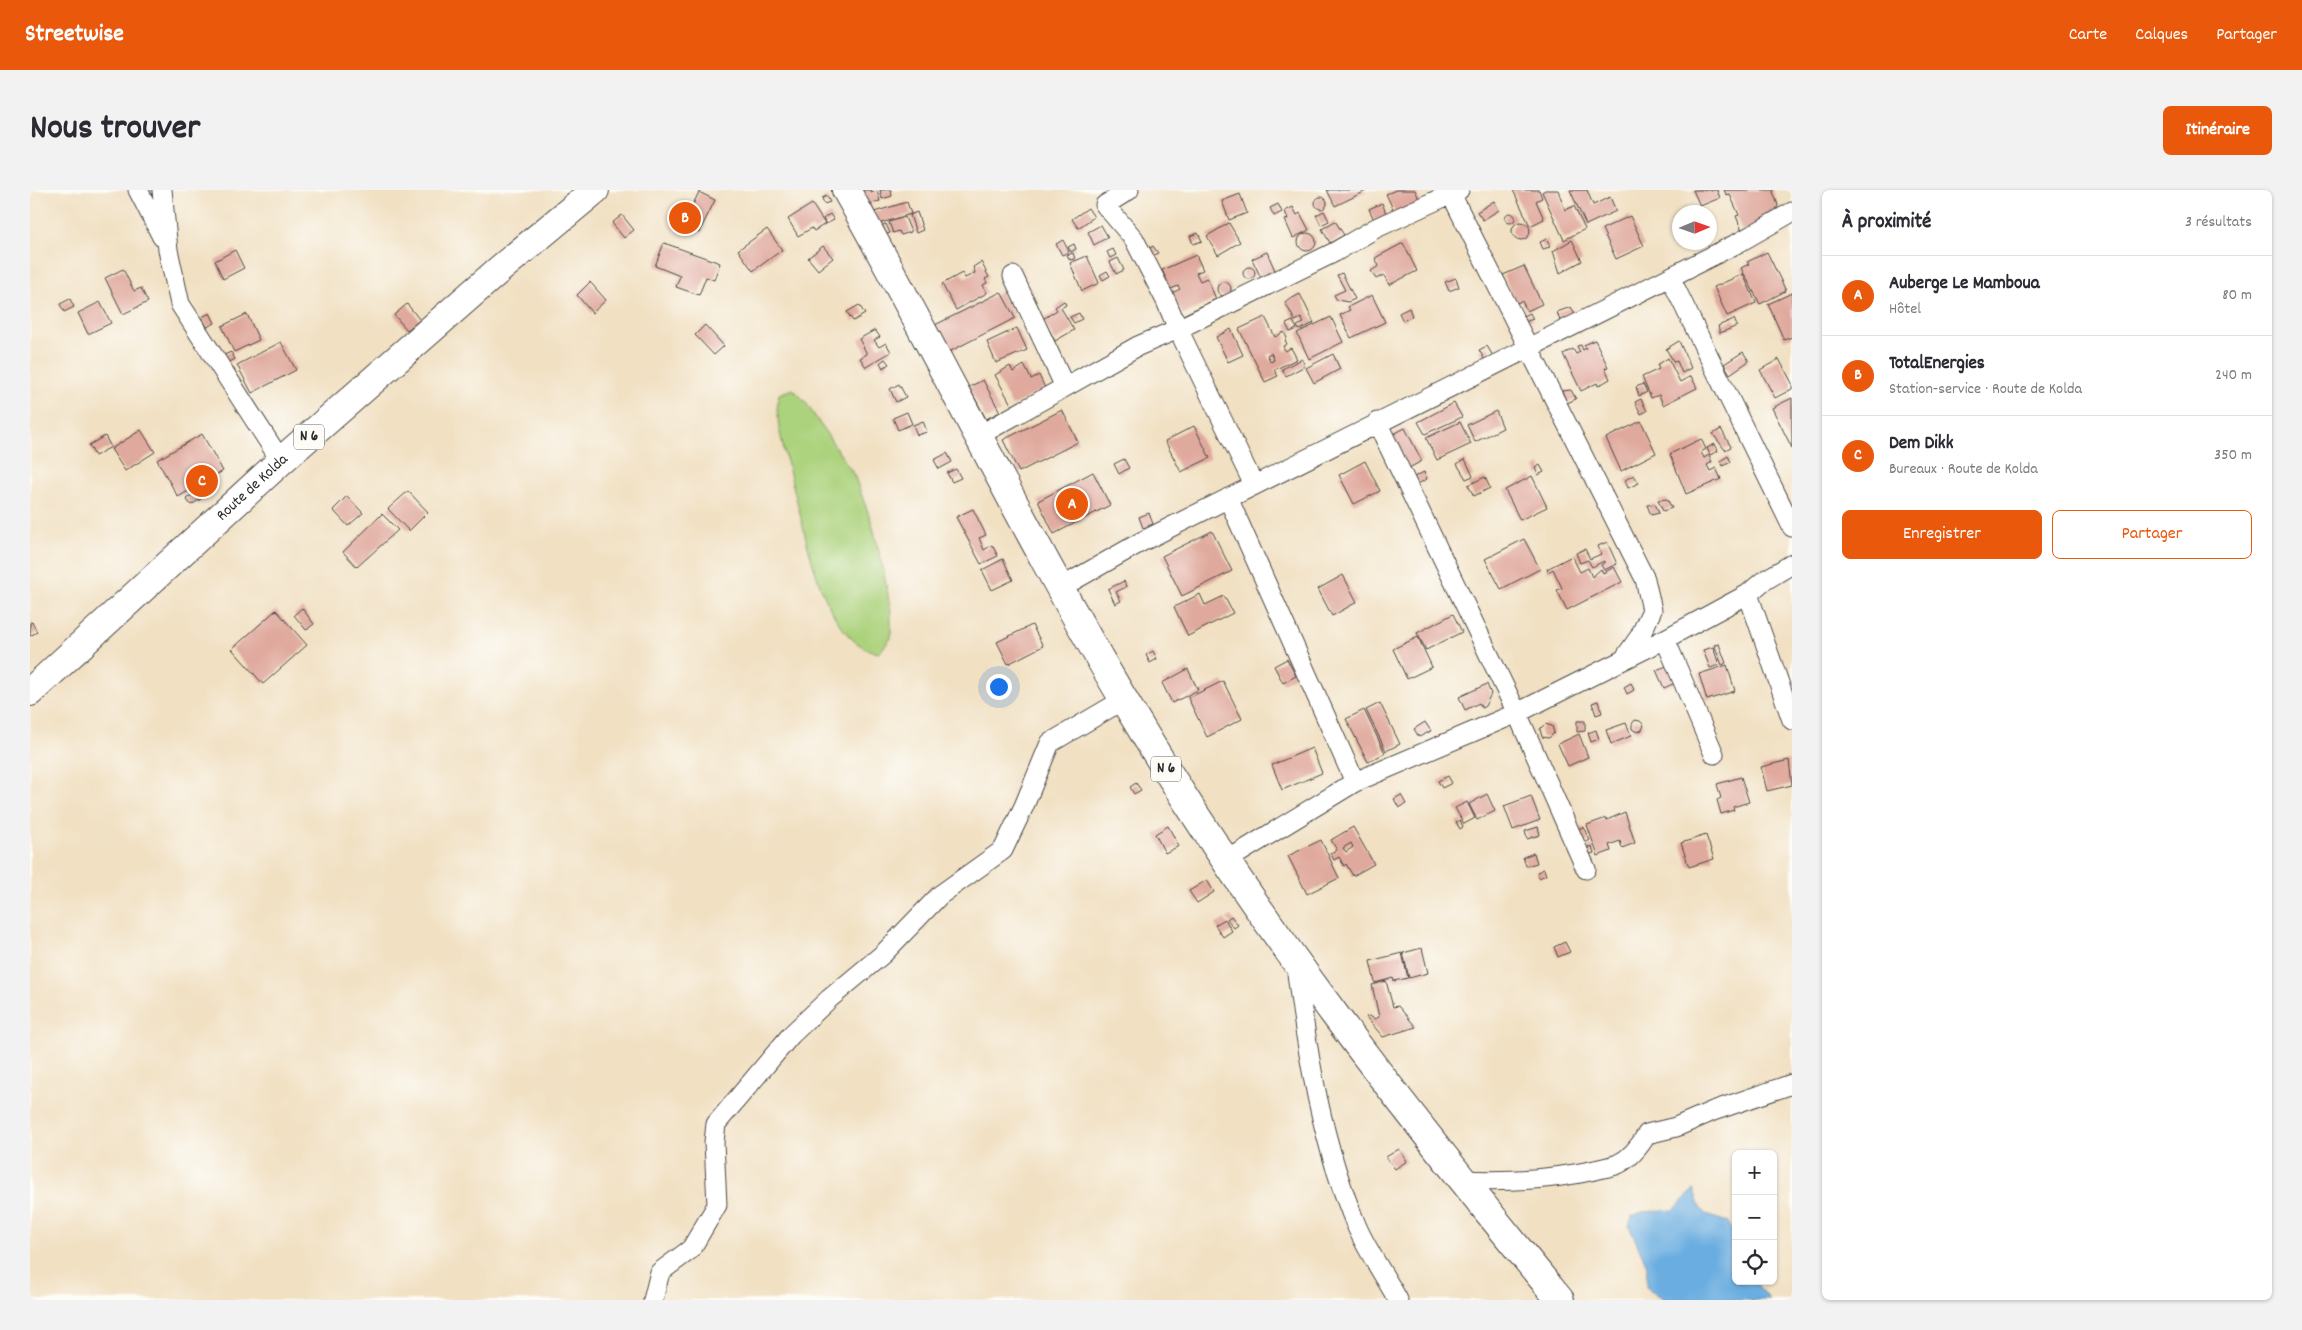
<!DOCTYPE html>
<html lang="fr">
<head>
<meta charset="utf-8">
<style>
  body { margin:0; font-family:Dekko,sans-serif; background:#f2f2f3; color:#2b2b33 }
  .controls { position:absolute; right:15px; bottom:15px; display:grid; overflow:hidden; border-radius:8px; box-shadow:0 1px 4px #0004 }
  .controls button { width:45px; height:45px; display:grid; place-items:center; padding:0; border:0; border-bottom:1px solid #e1e1e2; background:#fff; color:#2b2b33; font:25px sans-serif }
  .compass { position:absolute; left:1642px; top:15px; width:45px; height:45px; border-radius:50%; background:#fff; box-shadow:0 1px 4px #0004; rotate:88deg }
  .you { position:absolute; left:968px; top:496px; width:18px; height:18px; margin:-12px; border:4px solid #fff; border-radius:50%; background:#1a73e8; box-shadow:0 0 0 8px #1a73e833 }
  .badge { display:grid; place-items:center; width:32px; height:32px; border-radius:50%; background:#ea580c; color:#fff; font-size:16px; font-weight:700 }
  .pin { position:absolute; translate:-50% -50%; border:2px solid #fff; box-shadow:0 1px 5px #0006 }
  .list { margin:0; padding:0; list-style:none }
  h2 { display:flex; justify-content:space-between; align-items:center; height:65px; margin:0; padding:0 20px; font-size:21px }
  h2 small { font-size:16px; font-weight:400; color:#7c7c81 }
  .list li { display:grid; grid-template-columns:32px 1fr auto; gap:15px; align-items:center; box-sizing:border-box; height:80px; padding:0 20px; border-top:1px solid #e1e1e2 }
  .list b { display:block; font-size:19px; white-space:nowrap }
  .list p { margin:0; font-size:16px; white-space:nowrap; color:#7c7c81 }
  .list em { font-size:16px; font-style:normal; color:#7c7c81 }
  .actions { display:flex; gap:10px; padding:15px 20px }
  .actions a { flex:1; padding:11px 0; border:1px solid #ea580c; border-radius:8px; text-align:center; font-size:18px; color:#ea580c }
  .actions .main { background:#ea580c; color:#fff }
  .icon { flex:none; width:28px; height:28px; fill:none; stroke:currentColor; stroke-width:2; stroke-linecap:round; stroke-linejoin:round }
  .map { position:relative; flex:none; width:1762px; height:1110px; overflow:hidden; border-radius:8px }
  header { display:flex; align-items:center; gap:30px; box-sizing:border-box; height:70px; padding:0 25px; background:#ea580c; color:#fff }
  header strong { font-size:24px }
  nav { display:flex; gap:28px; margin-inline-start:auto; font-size:18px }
  .intro { display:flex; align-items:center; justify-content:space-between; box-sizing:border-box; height:120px; padding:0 30px }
  h1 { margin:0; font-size:35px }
  .button { padding:12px 22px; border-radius:8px; background:#ea580c; color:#fff; font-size:18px; font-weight:700 }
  main { display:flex; gap:30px; padding:0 30px }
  aside { flex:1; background:#fff; border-radius:8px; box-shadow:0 1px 4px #0004 }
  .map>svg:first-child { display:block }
  .green { fill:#abd27c; stroke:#6b7e54 }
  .water { fill:#6bade0; stroke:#4b6c86 }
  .building { fill:#e0a99d; fill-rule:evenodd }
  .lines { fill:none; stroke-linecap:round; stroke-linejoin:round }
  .minor-casing { stroke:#494642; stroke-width:21 }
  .primary-casing { stroke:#494642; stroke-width:30 }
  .minor { stroke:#fff; stroke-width:19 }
  .primary { stroke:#fff; stroke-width:28 }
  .labels { text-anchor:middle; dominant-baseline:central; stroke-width:4.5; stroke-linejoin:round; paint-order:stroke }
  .shield { fill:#fdfcf7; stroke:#6a6a68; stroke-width:1 }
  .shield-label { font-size:15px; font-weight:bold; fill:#2b2b2b }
  .street-label { font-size:16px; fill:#2b2b2b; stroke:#fdfcf7 }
</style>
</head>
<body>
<header>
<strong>Streetwise</strong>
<nav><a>Carte</a><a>Calques</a><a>Partager</a></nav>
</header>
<div class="intro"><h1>Nous trouver</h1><a class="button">Itinéraire</a></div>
<main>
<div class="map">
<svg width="1762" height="1110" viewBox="0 0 1762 1110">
  <rect width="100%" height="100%" fill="#fdfcf7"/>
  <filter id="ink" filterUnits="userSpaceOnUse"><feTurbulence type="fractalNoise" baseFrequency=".02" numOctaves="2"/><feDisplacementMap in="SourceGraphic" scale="10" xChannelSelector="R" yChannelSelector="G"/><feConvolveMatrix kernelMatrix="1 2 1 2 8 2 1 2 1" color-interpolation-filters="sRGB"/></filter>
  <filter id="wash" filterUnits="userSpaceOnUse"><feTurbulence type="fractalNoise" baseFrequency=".0096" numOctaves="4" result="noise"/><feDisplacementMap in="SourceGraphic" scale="20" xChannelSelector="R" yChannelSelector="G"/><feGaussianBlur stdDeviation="1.12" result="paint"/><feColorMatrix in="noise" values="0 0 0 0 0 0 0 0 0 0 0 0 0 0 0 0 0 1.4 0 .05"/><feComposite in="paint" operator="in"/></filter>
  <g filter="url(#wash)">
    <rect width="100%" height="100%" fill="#f1e0c2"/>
    <path class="green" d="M763,199L774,210L824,285L842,333L854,383L861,422V448L849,463C796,453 779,360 768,316C762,290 754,264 749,238L747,219L749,204Z"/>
    <path class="water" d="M1664,999C1671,1026 1673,1024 1698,1032L1706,1048V1091H1724L1740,1110H1636L1616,1097L1617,1075L1599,1036L1602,1026L1612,1022L1644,1020Z"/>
    <g id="blocks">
      <path class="building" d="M826,0H841V3L847,1L850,11L841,13L845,33Z
        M850,0H861L862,6L852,9Z
        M1297,0H1338L1305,16Z
        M1366,0H1385L1391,13L1366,25L1356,4Z
        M1483,0H1509L1512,8L1506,11L1514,29L1500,36Z
        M1515,0H1528L1535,20L1544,16L1555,39L1534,50L1512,2Z
        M1540,0H1557L1563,15L1580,7L1586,21L1556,35Z
        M1663,0H1687L1690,8L1670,16Z
        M1694,0H1744L1743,2L1748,15L1744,26L1712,41L1706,26L1709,25L1700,5L1697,6Z
        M669,2L685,10L669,43L653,35Z
        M1210,4L1217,23L1199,30L1192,11Z
        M797,6L800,12L794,14L792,8Z
        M1285 13a6 6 0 1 1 12 0a6 6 0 1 1-12 0Z
        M1464,11L1469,20L1453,30L1447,22Z
        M877,12L881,24L848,34L844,22Z
        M1352,13L1358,28L1346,34L1339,19Z
        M782,14L795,34L784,41L782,38L768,46L758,29Z
        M1248,14L1252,22L1244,26L1240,18Z
        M1263,17L1267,25L1270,23L1279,40L1263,48L1255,30L1258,29L1255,21Z
        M1058,18L1064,27L1048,38L1042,29Z
        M1294,21L1299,31L1291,35L1286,25Z
        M887,22L893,40L886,43L880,25Z
        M1475 28a5 5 0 1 1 10 0a5 5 0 1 1-10 0Z
        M800,24L804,30L796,34L793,29Z
        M592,25L604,40L594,48L582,33Z
        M1600,26L1614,56L1586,69L1572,39Z
        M875,27L881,42L871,45L869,41L863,43L859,32Z
        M1305,31L1314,45L1300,53L1292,39Z
        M1482 41a9 9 0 1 1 18 0a9 9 0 1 1-18 0Z
        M1199,33L1210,52L1188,65L1177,46Z
        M856,34L860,43L849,47L846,37Z
        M1071,35L1078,47L1064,55L1058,42Z
        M737,39L752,60L723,81L708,60Z
        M1268 52a9 9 0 1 1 18 0a9 9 0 1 1-18 0Z
        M1168,43L1172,51L1163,54L1160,46Z
        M1517,49L1520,57L1513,59L1510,52Z
        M1033,50L1039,62L1032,65L1026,54Z
        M1542,50L1552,71L1530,83L1523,61Z
        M634,53L690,73L684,90L676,87L669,105L646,97L650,86L625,76Z
        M1373,53L1387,81L1359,95L1354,85L1346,89L1341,81L1349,76L1345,68Z
        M1044,54L1046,59L1041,62L1038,57Z
        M793,56L803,68L788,80L778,68Z
        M1123,56L1128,63L1118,69L1114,62Z
        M1083,59L1086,65L1080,68L1077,62Z
        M205,60L214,78L193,89L185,71Z
        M1237,62L1247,85L1233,92L1222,69Z
        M1737,62L1756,101L1730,114L1711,78L1719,74L1717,72Z
        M1043,63L1045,69L1040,70L1037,65Z
        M1166,65L1173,80L1166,83L1170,91L1177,88L1186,109L1153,125L1142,103L1150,99L1148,96L1141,99L1132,80Z
        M1057,66L1069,93L1052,101L1040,73Z
        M1088,68L1094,80L1086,84L1080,72Z
        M951,72L959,87L955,89L957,93L953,95L957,103L926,120L912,94L932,83L935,88L945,83L943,77Z
        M1494,76L1512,114L1497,121L1492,111L1486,113L1473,85Z
        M1213 83a6 6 0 1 1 12 0a6 6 0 1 1-12 0Z
        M93,79L104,101L111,98L118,112L93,124L75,88Z
        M1077,81L1080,86L1073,90L1070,85Z
        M1312,83L1325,109L1318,112L1307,110L1304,105L1315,100L1307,85Z
        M1713,84L1726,113L1697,126L1684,97Z
        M1426,88L1429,97L1419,101L1415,92Z
        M1187 99a7 7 0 1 1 14 0a7 7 0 1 1-14 0Z
        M560,92L576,110L562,123L547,105Z
        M971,102L985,128L915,164L901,137Z
        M1762,103V147L1754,150L1738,114Z
        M1270,104L1284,133L1269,140L1267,136L1274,133L1271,128L1265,131L1255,112Z
        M1342,105L1355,132L1321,148L1310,125L1320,120L1318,117Z
        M40,109L44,117L34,122L30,114Z
        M1034,111L1036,115L1031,118L1044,140L1025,151L1013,129L1027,120L1025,117Z
        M70,112L81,133L58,144L48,123Z
        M377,114L390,130L377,140L364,125Z
        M829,115L835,124L823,131L817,122Z
        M1541,117L1545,125L1530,131L1527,122Z
        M1379,118L1382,126L1373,131L1369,123Z
        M180,123L185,133L177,137L172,127Z
        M1049,123L1052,129L1044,133L1040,127Z
        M1500,123L1503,129L1495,132L1492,127Z
        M217,124L229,150L204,162L192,136Z
        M1235,127L1245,147L1254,142L1257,148L1255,150L1257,154L1253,156L1255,161L1261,158L1267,169L1244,180L1248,186L1235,192L1209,139ZM1241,163L1244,170L1241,172L1237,165Z
        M1301,127L1313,152L1279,169L1267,143Z
        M1704,129L1707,136L1690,143L1688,136Z
        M1263,131L1267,139L1260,142L1256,134Z
        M675,135L694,156L684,165L665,145Z
        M987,138L997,160L966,173L957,152Z
        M1201,139L1213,165L1198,172L1186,147Z
        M845,140L850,147L844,150L849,157L856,153L861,162L836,177L830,168L837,164L829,149Z
        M1565,150L1578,177L1575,178L1580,189L1568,196L1567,193L1551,201L1533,164L1543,159L1546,164L1550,162L1547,156L1551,155L1553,160L1556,158L1554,155Z
        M1649,151L1661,178L1652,183L1647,171L1644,172L1636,159Z
        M251,152L266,180L222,203L207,175Z
        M1457,156L1463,166L1455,170L1449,160Z
        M201,162L205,169L196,174L192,166Z
        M1713,162L1719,171L1700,184L1694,174Z
        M1303,164L1310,179L1284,193L1276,178Z
        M1638,168L1650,192L1661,186L1667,198L1633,215L1629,205L1621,208L1612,187L1629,179L1627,175Z
        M855,169L859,174L853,178L850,173Z
        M1272,169L1275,176L1256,186L1252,179Z
        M1749,169L1762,193V199L1745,208L1730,180Z
        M994,175L1001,189L1009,185L1015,198L982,216L965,185L980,176L983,182Z
        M953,190L970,222L956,229L939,197Z
        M869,194L876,207L866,212L860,199Z
        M1613,194L1617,202L1609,206L1606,197Z
        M1541,200L1546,209L1537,213L1532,201Z
        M1762,208V258L1742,218Z
        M1611,209L1617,221L1611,224L1605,212Z
        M1424,213L1432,227L1395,244L1388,232Z
        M1032,220L1048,252L989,282L973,250Z
        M1466,221L1473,238L1445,252L1437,235Z
        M877,222L882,234L868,240L863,228Z
        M893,231L897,242L887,245L883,235Z
        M1611,231L1626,263L1591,281L1576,248Z
        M1430,232L1441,254L1407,270L1396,248Z
        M1164,236L1180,268L1151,282L1135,251Z
        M1375,238L1392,271L1379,278L1362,245Z
        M1691,239L1701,257L1695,260L1683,244Z
        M111,240L125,262L95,281L81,259Z
        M172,244L193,281L148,307L127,270Z
        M75,246L81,257L65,266L59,255Z
        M1671,249L1676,259L1671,262L1674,268L1679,265L1682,272L1677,275L1680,281L1686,278L1691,289L1656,304L1640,264Z
        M1685,254L1688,261L1680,265L1677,258Z
        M917,263L922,272L909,279L904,270Z
        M1698,266L1701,272L1693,276L1690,271Z
        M1094,269L1099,278L1089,284L1084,274Z
        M1435,269L1443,286L1436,289L1427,274Z
        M1335,271L1350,301L1324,314L1309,285Z
        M1510,275L1514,282L1508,285L1505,278Z
        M926,279L931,288L922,292L917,283Z
        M1063,282L1080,315L1024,344L1008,311Z
        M1394,282L1397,289L1386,295L1382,288Z
        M1604,285L1609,293L1598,298L1595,290Z
        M1502,286L1517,317L1490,330L1475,300Z
        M1455,287L1460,298L1444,306L1438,295Z
        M169,300L174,307L161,315L156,309Z
        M378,301L398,322L379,341L358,319Z
        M317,306L333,323L318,336L303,320Z
        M1637,309L1642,318L1633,321L1628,310Z
        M1625,314L1629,323L1621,325L1617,315Z
        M943,319L956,345L949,348L954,360L962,355L968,366L951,374L926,327Z
        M1119,323L1123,334L1113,338L1109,327Z
        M352,324L368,340L327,377L313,362Z
        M1182,341L1202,381L1152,406L1132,366Z
        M1494,349L1510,379L1471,399L1455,369Z
        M1577,352L1587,374L1574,380L1571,375L1574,373V371L1562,377L1558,370L1550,373L1546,363L1555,359L1560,369L1571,364L1568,356Z
        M1542,366L1550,382L1558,378L1562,387L1571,379L1573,383L1584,377L1592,392L1537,420L1527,400L1532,398L1523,379L1518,382L1517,379Z
        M973,369L983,390L962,400L952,380Z
        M1313,385L1327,412L1302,426L1288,399Z
        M1094,391L1096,397L1086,402L1091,411L1085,414L1078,399Z
        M1170,404L1175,415L1194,406L1203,423L1158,446L1144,417Z
        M272,418L284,434L276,440L264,425Z
        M246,420L277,455L233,494L202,459Z
        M1423,424L1432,442L1396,460L1387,443Z
        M2,432L7,442L0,446V433Z
        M1002,435L1013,456L978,474L967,452Z
        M1388,447L1402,477L1377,489L1363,459Z
        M1689,454L1696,473L1692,475L1684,455Z
        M1683,457L1689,475L1680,478L1673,460Z
        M1123,461L1127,469L1120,473L1116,465Z
        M1257,469L1266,486L1253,493L1244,476Z
        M1697,475L1705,501L1677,510L1669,484Z
        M1637,476L1645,493L1634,498L1626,480Z
        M1158,479L1168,500L1142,513L1132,493Z
        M1193,491L1212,529L1177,547L1158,508Z
        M1601,493L1604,500L1597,504L1594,497Z
        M1457,494L1461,504L1455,516L1452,518L1449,513L1435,520L1429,507Z
        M1568,511L1572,523L1566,525L1562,513Z
        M1350,513L1370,554L1356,561L1336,520Z
        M1334,520L1355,563L1338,572L1316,529Z
        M1605,530L1610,531L1614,535L1612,540L1607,542L1602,539V534Z
        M1547,531H1555V541L1547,542Z
        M1395,532L1401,541L1389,547L1384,539Z
        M1596,533L1601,546L1581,554L1576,540Z
        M1515,534L1522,536L1524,543L1519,548L1512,547L1510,539Z
        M1566,540L1569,549L1561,552L1558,543Z
        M1549,544L1558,567L1538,576L1528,554Z
        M1282,558L1292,583L1252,600L1242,575Z
        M1759,570L1762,595L1737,601L1731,577Z
        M1418,586L1422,593L1412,598L1408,591Z
        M1711,587L1719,612L1703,617L1704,620L1691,624L1687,610L1691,608L1687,594Z
        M1106,593L1111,600L1104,604L1100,597Z
        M1457,604L1465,621L1447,630L1439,614Z
        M1371,605L1376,614L1369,618L1364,609Z
        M1501,606L1510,630L1483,640L1474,616Z
        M1437,612L1445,628L1434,634L1425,618Z
        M1595,622L1605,653L1592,658L1590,651L1579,655L1581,661L1568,666L1557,635L1576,628L1577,630Z
        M1430,630L1433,637L1430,639L1426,632Z
        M1138,636L1149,656L1135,663L1125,644Z
        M1323,637L1344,674L1323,686L1316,674L1314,676L1309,667L1304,670L1300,663L1307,660L1301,650ZM1321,653L1323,657L1316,662L1313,658Z
        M1508,637L1510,645L1497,649L1495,641Z
        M1553,637L1560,650L1553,654L1546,640Z
        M1676,645L1684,669L1659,677L1651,653Z
        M1291,650L1309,688L1277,704L1258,666Z
        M1562,656L1564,663L1560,664L1558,657Z
        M1504,663L1507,673L1496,676L1493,667Z
        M1514,679L1516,685L1509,688L1507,682Z
        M1177,690L1184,702L1167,713L1159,701Z
        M1201,726L1208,735L1204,738L1197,729Z
        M1195,729L1202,741L1193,747L1185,735Z
        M1535,752L1540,762L1528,767L1524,757Z
        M1392,758L1398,783L1379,788L1373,763Z
        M1372,763L1378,788L1364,791L1363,788L1345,793L1340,771Z
        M1356,791L1363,817L1368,816L1386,837L1353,847L1336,827L1339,826L1345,829L1349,827L1342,795Z
        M1369,959L1377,971L1365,979L1356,967Z"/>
    </g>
  </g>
  <g filter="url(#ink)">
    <use href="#blocks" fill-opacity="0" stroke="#494642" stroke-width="1"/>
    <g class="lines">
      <g class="minor-casing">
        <path id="minor" d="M108,0L132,47
          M132,0L138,60L150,114L251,271
          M1099,0L1075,15L1104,49L1136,111L1148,139L1224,295
          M1419,0L1615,389L1622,420L1610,446L1596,466
          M983,86L1035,197
          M1640,87L1762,337
          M1347,232L1487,523L1556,679
          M948,246L1108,156L1148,139L1305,62L1346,38L1429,0
          M1198,308L1325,592
          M1030,398L1111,352L1708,53L1762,22
          M1718,404L1762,530
          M1635,449L1684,564
          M1196,671L1325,592L1487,523L1635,449L1718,404L1732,392L1762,374
          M1266,775C1277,864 1292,954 1327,1037C1338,1062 1355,1086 1368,1110
          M1432,990C1477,992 1521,990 1565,980C1572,978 1581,977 1588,974C1601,968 1610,956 1617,944L1646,937L1683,921L1762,894
          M623,1110L630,1082L661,1059L687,1015L684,952L686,934L761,845L799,809L853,764L910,705L973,660L994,616L1020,553L1093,510"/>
      </g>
      <g class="primary-casing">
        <g id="primary">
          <path d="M816,0C914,174 1000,354 1103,525C1227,733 1377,924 1530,1110"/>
          <path id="s1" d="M0,502L251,271L470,79L565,0"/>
        </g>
      </g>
      <use href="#minor" class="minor"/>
      <use href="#primary" class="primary"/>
    </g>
  </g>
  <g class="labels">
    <g class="shield">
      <rect x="264" y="234.5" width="30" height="25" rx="4"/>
      <rect x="1121" y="566.5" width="30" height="25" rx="4"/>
    </g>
    <g class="shield-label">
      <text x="279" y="247">N 6</text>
      <text x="1136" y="579">N 6</text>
    </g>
    <g class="street-label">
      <text stroke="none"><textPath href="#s1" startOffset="302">Route de Kolda</textPath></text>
    </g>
  </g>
</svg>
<div class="controls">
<button>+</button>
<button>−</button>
<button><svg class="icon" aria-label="locate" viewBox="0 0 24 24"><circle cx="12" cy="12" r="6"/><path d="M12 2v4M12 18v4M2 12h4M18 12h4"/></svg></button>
</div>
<svg class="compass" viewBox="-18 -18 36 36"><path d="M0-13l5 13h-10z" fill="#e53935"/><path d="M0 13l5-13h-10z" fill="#7c7c81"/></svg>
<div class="you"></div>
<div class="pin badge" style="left:1042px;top:314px">A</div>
<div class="pin badge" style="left:655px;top:28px">B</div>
<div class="pin badge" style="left:172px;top:291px">C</div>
</div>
<aside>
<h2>À proximité<small>3 résultats</small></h2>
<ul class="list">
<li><span class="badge">A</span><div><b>Auberge Le Mamboua</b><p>Hôtel</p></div><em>80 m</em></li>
<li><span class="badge">B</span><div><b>TotalEnergies</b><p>Station-service · Route de Kolda</p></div><em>240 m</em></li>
<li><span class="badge">C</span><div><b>Dem Dikk</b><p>Bureaux · Route de Kolda</p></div><em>350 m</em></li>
</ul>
<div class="actions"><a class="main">Enregistrer</a><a>Partager</a></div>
</aside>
</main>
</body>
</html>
